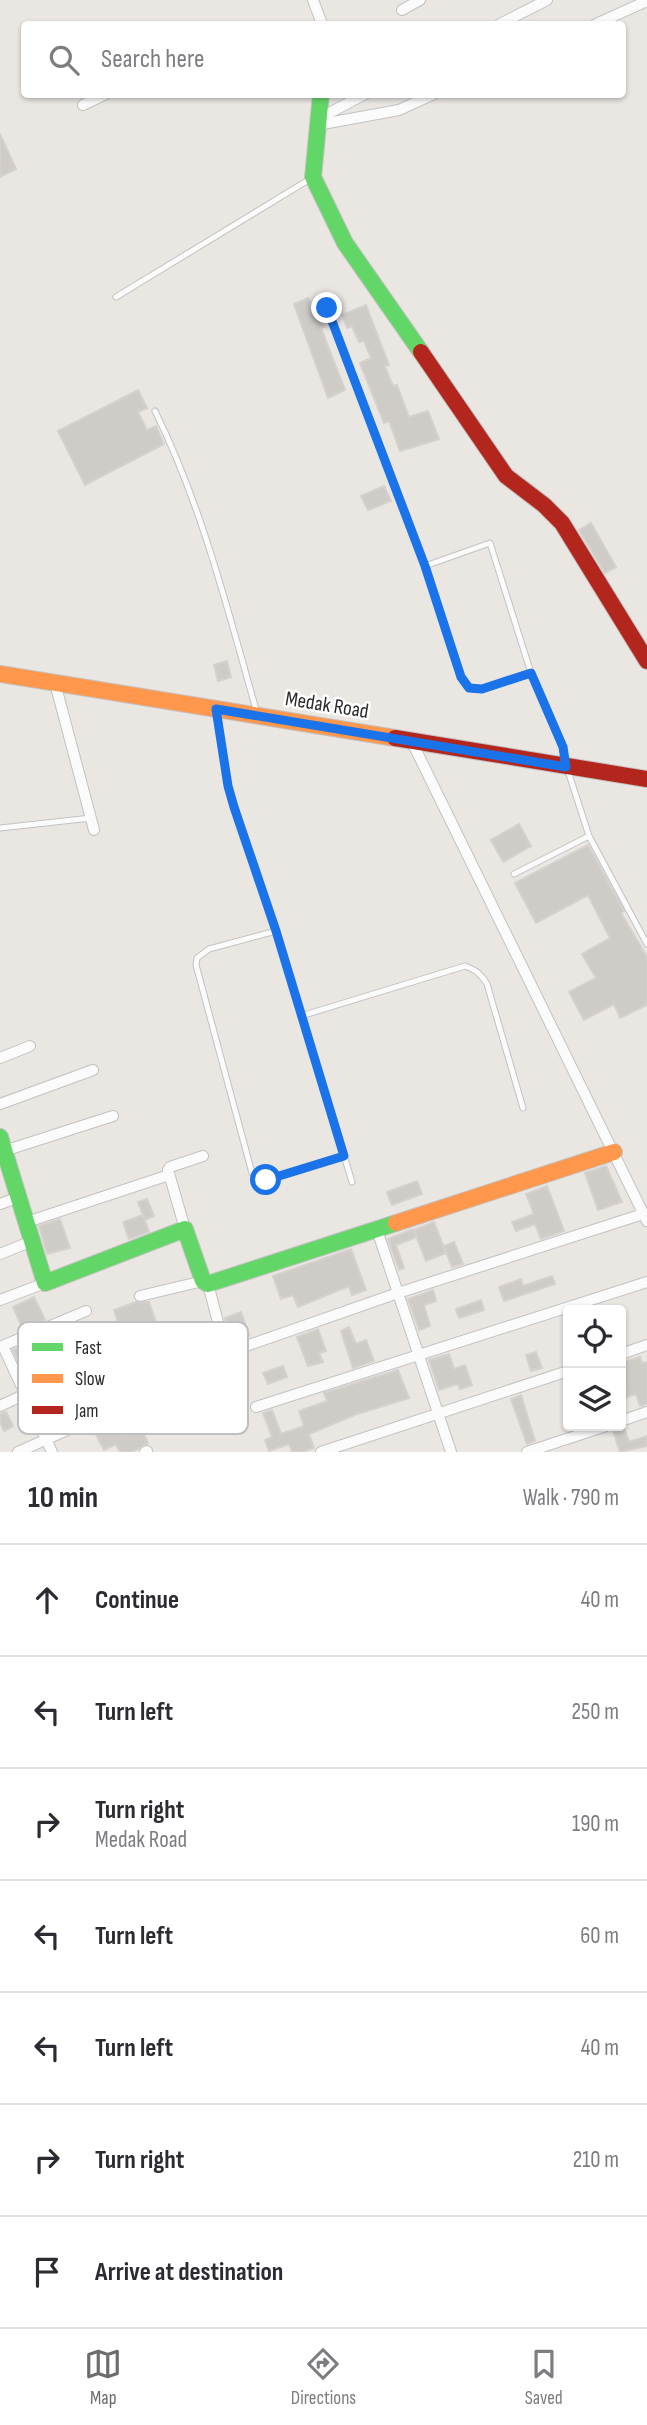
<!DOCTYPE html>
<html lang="en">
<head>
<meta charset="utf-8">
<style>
  body { margin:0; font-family:"Sofia Sans Condensed",sans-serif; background:#f2f2f3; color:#2b2b33 }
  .controls { position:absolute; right:21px; bottom:21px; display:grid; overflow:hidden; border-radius:7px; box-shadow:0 2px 5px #0004 }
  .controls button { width:63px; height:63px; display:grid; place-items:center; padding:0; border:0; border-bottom:2px solid #e1e1e2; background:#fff; color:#2b2b33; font:35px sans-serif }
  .stop { position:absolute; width:21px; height:21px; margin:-16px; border:5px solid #1a73e8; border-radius:50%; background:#fff }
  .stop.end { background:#1a73e8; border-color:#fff; box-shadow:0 2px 7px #0008 }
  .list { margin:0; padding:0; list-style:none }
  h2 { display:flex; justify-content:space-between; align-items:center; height:91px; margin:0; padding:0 28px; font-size:30px }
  h2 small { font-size:23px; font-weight:400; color:#7c7c81 }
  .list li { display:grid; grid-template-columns:46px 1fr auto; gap:21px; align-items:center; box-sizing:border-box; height:112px; padding:0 28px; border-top:2px solid #e1e1e2 }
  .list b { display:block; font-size:26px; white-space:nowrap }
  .list p { margin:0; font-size:23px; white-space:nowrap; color:#7c7c81 }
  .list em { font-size:23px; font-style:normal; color:#7c7c81 }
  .icon { flex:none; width:38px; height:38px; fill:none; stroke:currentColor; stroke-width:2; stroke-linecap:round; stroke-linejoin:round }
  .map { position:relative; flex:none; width:647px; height:1452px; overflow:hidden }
  .search { position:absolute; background:#fff; box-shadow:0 2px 5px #0004; left:21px; right:21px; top:21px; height:77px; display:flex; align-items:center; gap:18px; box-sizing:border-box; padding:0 24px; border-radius:7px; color:#7c7c81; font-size:26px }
  .sheet { height:875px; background:#fff }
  nav { display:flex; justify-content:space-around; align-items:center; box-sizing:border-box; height:98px; border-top:2px solid #e1e1e2; background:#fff; font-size:19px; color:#7c7c81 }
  nav a { display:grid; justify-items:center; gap:4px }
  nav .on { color:#6e6c6b }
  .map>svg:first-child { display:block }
  .building { fill:#cfccc8; stroke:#d5d1ce; stroke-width:2 }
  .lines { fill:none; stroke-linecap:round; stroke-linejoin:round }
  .lane-casing { stroke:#c3c2c2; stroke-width:7 }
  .street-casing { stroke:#c3c2c2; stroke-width:12 }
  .fast-casing { stroke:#c3c2c2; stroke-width:18 }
  .slow-casing { stroke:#c3c2c2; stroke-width:18 }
  .jam-casing { stroke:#c3c2c2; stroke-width:18 }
  .lane { stroke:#fcfbfb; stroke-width:5 }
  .street { stroke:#fcfbfb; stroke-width:10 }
  .fast { stroke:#63d668; stroke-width:16 }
  .slow { stroke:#ff974d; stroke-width:16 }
  .jam { stroke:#b3261e; stroke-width:16 }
  .route { stroke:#1a73e8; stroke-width:9 }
  .labels { text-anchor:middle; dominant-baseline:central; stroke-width:5; stroke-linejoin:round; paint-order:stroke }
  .street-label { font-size:21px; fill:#2b2b2b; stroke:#fff }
  .key { fill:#fff; stroke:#bfbfbf; stroke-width:2 }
  .key-label { font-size:19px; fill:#2b2b2b }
</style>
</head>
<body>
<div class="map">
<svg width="647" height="1452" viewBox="0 0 647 1452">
  <rect width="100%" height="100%" fill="#eae6e2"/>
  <path class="building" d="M0,134L16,169L0,177Z
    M308,298L324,327L321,328L345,390L328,398L294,304Z
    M366,305L389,365L385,366L393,386L397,385L409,417L428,411L439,439L400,451L389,421L384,423L360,363L371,358L364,341L359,342L352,326L347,328L342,315Z
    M138,390L147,408L138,412L147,430L156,426L164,444L85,485L58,431Z
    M384,486L391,501L368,510L361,496Z
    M591,523L616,567L605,573L579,530Z
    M227,661L231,677L218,681L214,665Z
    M519,824L531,846L503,862L491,840Z
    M588,845L624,911L621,913L647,957V1005L620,1018L614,1004L584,1020L569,992L596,978L582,954L610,938L588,895L536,923L515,883Z
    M606,1166L622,1202L598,1210L585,1173Z
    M417,1181L422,1194L392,1205L387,1192Z
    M547,1186L564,1231L541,1239L535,1224L516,1231L512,1222L534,1214L526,1194Z
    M147,1199L154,1216L145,1220L138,1202Z
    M143,1215L149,1232L129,1239L123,1222Z
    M60,1219L70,1248L47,1254L39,1226Z
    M434,1222L446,1253L426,1261L414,1230Z
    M413,1229L417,1237L396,1245L404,1268L399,1270L388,1239Z
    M454,1242L463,1264L452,1267L444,1246Z
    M351,1249L366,1290L352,1295L349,1286L298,1307L293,1295L281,1299L273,1276Z
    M552,1276L555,1284L504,1301L499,1287L521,1279L523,1286Z
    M433,1290L436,1301L424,1305L430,1326L419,1330L408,1299Z
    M34,1297L45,1320L23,1329L13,1307Z
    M481,1300L484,1310L459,1318L456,1309Z
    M136,1302H149L162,1339L128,1351L114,1310Z
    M241,1312L249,1335L231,1341L225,1318Z
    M94,1324L98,1332L71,1345L74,1353L62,1358L59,1350L22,1368L13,1350L63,1329L67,1337Z
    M349,1327L356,1344L366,1340L374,1361L353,1368L341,1331Z
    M318,1329L326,1351L319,1353L323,1362L308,1366L297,1337Z
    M536,1352L542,1368L531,1371L526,1355Z
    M449,1354L454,1369L465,1365L472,1385L460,1389L458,1384L439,1390L429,1360Z
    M640,1357L642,1363L647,1362V1404L640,1406L636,1394L627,1397L621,1378V1363Z
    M283,1366L287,1377L268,1384L263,1373Z
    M398,1370L409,1398L357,1414L309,1434L314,1448L303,1452H292L289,1444L269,1451L265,1440L272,1437L263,1413L272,1410L281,1434L304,1426L299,1411L327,1401L324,1393Z
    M521,1395L535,1441L527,1444L511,1399Z
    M6,1412L13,1426L4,1431L0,1422V1414Z
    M113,1418L122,1435L140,1426L148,1443L132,1452H120L116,1444L104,1450L92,1427Z
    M624,1428L629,1442L647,1436V1446L620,1452L613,1431Z"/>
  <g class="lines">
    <g class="lane-casing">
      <path id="lane" d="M116,297L310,179
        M327,308L425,566L461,677L469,688L482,689L531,673L563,747L565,762
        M155,411C202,506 228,611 257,713
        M425,566L490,543L531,673
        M217,711L228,786L234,807L276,931L352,1182
        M0,828L91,818
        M589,836L647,944
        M514,874L589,836L568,771
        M276,931L209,949L197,958L196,965L252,1173L260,1179L266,1180L344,1156
        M301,1016L465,966C476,970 481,974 487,984L523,1108"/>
    </g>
    <g class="street-casing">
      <path id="street" d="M313,0L322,24
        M402,10L420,0
        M500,24L547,0
        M596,24L647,1
        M83,105L106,94
        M318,119L365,94
        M317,125L399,110L434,94
        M55,683L94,830
        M411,740L647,1221
        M0,1058L30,1046
        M0,1104L93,1070
        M4,1151L113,1116
        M0,1204L19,1197
        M27,1222L169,1175
        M185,1229L168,1170L170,1167L203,1156
        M377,1230L451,1452
        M0,1254L32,1241
        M208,1284L226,1353L398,1293L643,1214
        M140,1296L203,1281
        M0,1300L45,1283
        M3,1346L52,1452
        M0,1347L86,1311
        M621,1354L647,1345
        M0,1406L102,1358
        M256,1407L647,1282
        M621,1421L647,1412
        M18,1452L123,1405
        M145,1452L147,1451
        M321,1452L568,1371
        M527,1452L606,1426"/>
    </g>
    <g class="fast-casing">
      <path id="fast" d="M321,94L313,177L345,243L421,352
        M0,1137L45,1283L185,1229L203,1281L208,1284L396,1223"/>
    </g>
    <g class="slow-casing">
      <path id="slow" d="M0,674L395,738
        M396,1223L614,1152"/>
    </g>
    <g class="jam-casing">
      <path id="jam" d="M421,352L506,476L544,505L562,523L647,661
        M395,738L647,779"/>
    </g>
    <use href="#lane" class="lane"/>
    <use href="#street" class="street"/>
    <use href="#fast" class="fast"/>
    <use href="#slow" class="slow"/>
    <use href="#jam" class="jam"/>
  </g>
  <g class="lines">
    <path class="route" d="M266,1180L344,1156L276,931L234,807L228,786L216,709L566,767L563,747L531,673L482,689L469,688L461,677L425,566L327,308"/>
  </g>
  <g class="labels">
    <g class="street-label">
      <text transform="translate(327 705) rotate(9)">Medak Road</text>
    </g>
  </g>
  <rect x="18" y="1322" width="230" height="112" rx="10" class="key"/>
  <rect x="32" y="1343" width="31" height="8" fill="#63d668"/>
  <rect x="32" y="1374" width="31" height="9" fill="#ff974d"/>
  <rect x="32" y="1406" width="31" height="8" fill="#b3261e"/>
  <g class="key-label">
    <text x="75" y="1354">Fast</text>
    <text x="75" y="1385">Slow</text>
    <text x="75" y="1417">Jam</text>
  </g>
</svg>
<div class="controls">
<button><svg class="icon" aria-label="locate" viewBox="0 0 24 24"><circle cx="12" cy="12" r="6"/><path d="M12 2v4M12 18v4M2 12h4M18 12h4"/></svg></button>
<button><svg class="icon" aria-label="layers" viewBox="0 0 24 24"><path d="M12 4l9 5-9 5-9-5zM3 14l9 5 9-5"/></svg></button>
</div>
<div class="stop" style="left:266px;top:1180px"></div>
<div class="stop end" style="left:327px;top:308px"></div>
<div class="search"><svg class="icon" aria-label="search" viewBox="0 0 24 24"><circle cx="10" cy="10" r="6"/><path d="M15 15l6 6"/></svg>Search here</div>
</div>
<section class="sheet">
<h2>10 min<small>Walk · 790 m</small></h2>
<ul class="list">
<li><svg class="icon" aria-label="ahead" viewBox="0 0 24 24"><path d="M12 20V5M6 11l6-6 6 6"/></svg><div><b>Continue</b></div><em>40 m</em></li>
<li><svg class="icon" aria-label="left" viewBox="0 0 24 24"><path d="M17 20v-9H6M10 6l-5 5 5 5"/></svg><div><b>Turn left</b></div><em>250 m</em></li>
<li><svg class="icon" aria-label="right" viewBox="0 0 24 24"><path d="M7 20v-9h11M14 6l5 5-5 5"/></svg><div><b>Turn right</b><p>Medak Road</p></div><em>190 m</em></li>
<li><svg class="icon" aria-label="left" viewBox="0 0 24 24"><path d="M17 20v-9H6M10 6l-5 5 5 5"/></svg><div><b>Turn left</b></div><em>60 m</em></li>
<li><svg class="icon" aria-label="left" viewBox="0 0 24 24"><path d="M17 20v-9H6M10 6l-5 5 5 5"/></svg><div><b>Turn left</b></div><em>40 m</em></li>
<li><svg class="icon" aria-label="right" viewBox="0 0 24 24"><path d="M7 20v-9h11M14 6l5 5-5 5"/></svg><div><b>Turn right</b></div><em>210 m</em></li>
<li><svg class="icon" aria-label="arrive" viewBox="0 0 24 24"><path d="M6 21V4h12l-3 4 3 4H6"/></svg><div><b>Arrive at destination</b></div></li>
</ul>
</section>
<nav>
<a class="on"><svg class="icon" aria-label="map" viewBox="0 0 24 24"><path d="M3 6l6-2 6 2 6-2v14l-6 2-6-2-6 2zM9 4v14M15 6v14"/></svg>Map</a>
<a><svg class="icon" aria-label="directions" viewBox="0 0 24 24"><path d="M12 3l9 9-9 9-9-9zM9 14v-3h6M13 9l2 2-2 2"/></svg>Directions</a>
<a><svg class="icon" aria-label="saved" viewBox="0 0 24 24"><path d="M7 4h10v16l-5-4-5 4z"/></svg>Saved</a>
</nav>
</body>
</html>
